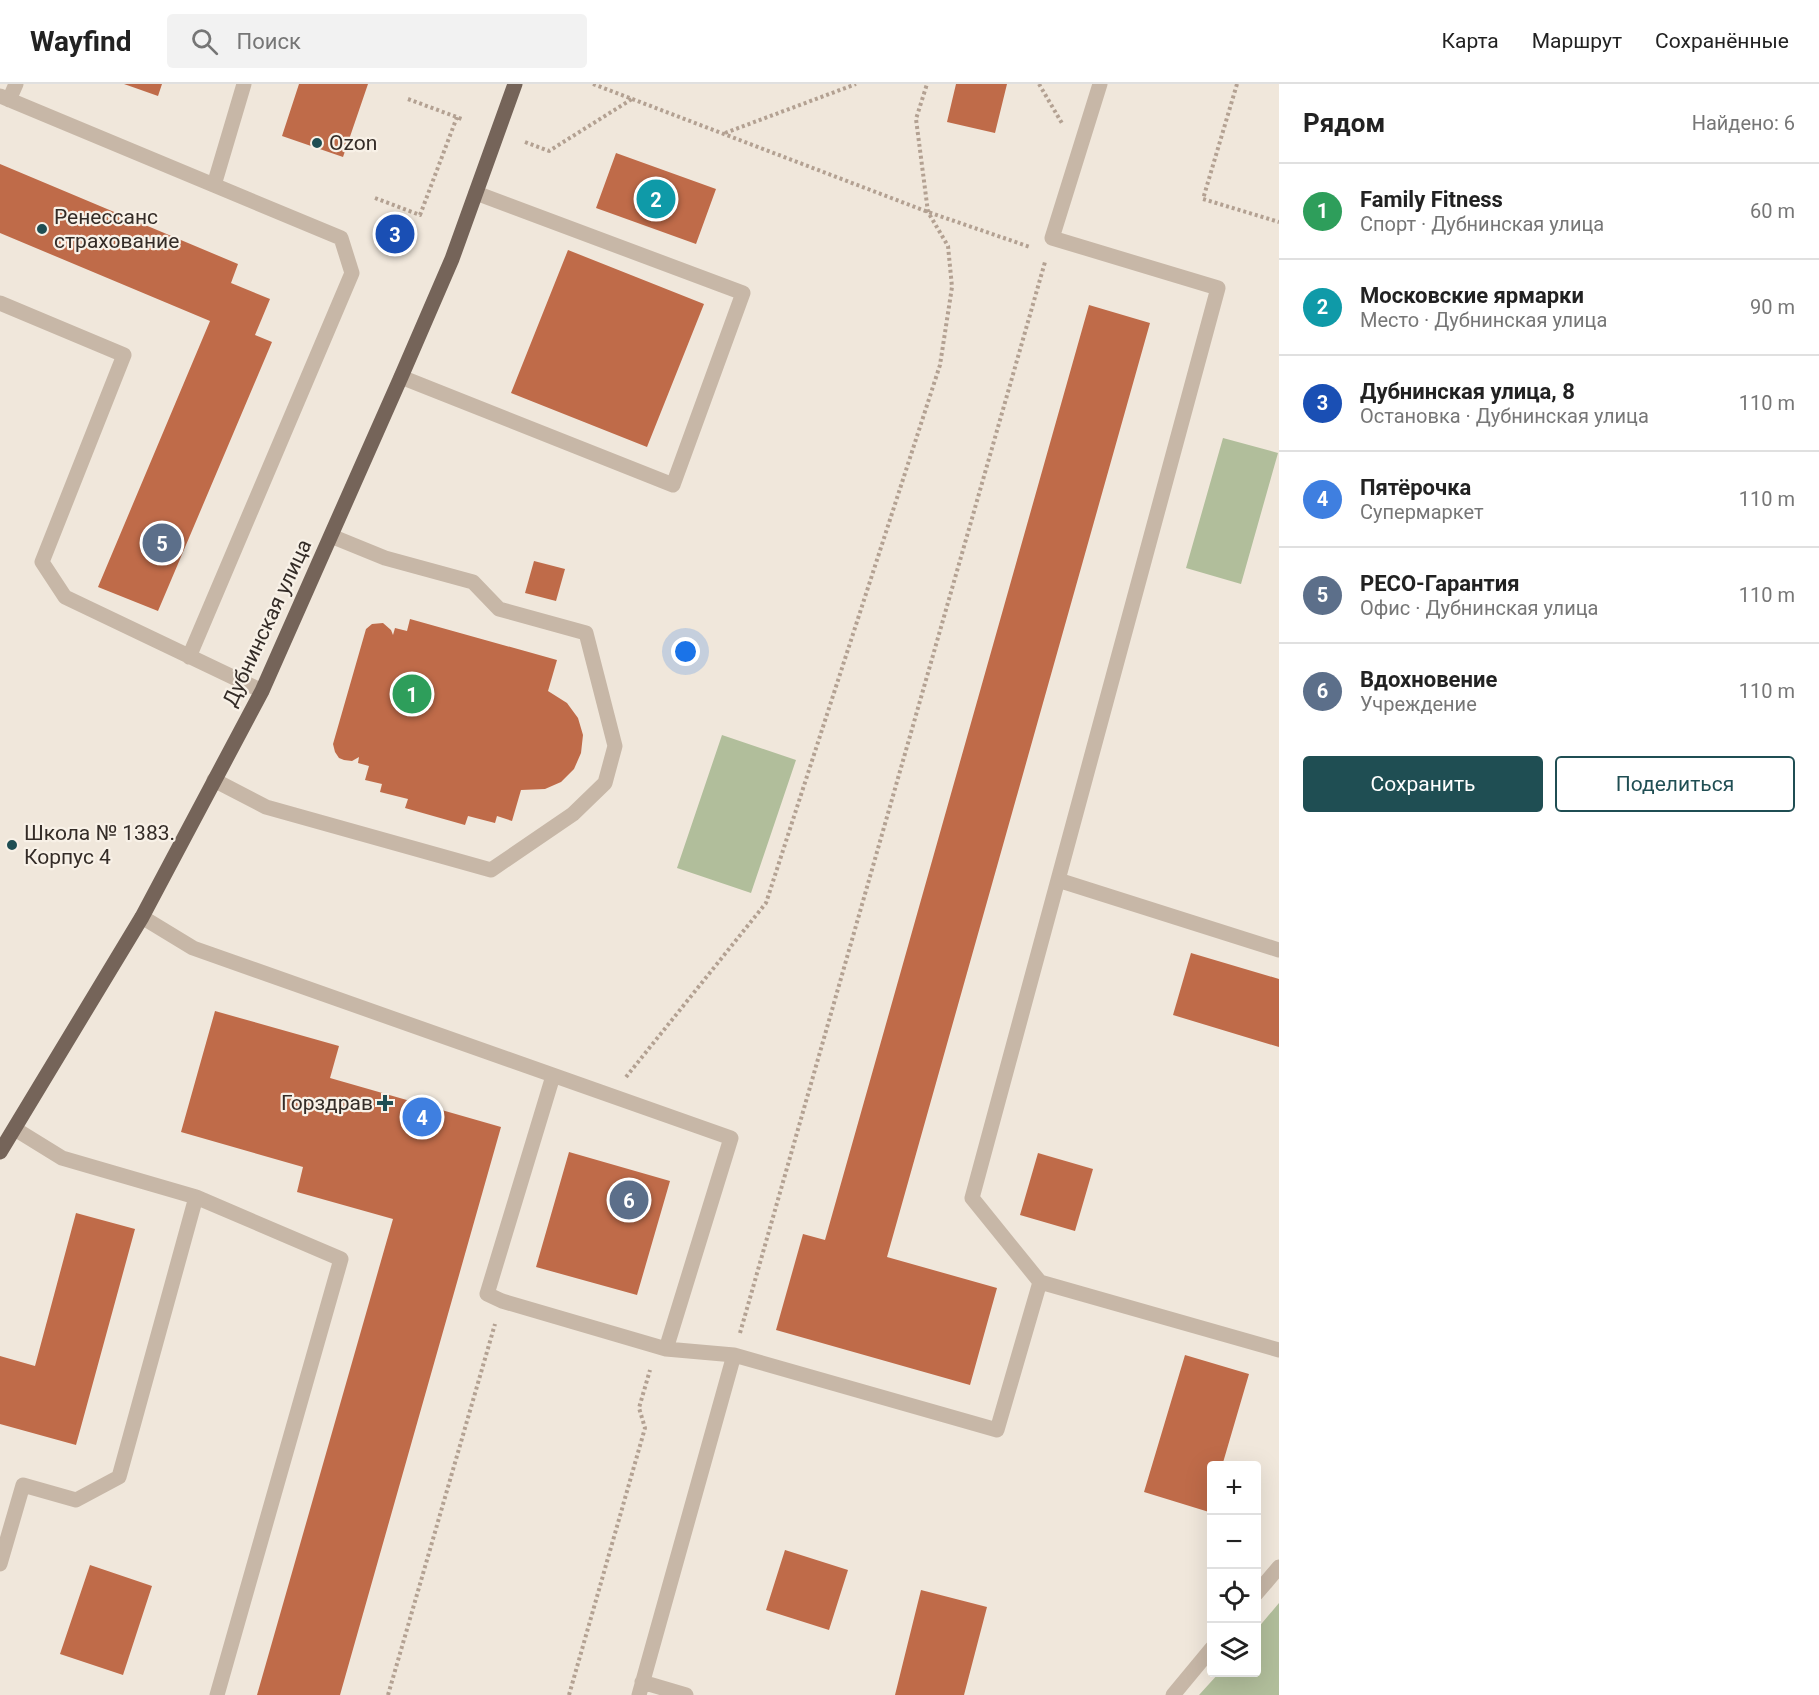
<!DOCTYPE html>
<html lang="ru">
<head>
<meta charset="utf-8">
<style>
  body { margin:0; font-family:Roboto,sans-serif; background:#f2f2f2; color:#222 }
  .controls { position:absolute; right:18px; bottom:18px; display:grid; overflow:hidden; border-radius:6px; box-shadow:0 6px 24px #0002 }
  .controls button { width:54px; height:54px; display:grid; place-items:center; padding:0; border:0; border-bottom:2px solid #e0e0e0; background:#fff; color:#222; font:30px sans-serif }
  .you { position:absolute; left:686px; top:568px; width:21px; height:21px; margin:-15px; border:4px solid #fff; border-radius:50%; background:#1a73e8; box-shadow:0 0 0 9px #1a73e833 }
  .badge { display:grid; place-items:center; width:39px; height:39px; border-radius:50%; background:#1f4e53; color:#fff; font-size:20px; font-weight:700 }
  .pin { position:absolute; translate:-50% -50%; border:3px solid #fff; box-shadow:0 2px 6px #0006 }
  .list { margin:0; padding:0; list-style:none }
  h2 { display:flex; justify-content:space-between; align-items:center; height:78px; margin:0; padding:0 24px; font-size:26px }
  h2 small { font-size:20px; font-weight:400; color:#767676 }
  .list li { display:grid; grid-template-columns:39px 1fr auto; gap:18px; align-items:center; box-sizing:border-box; height:96px; padding:0 24px; border-top:2px solid #e0e0e0 }
  .list b { display:block; font-size:22px; white-space:nowrap }
  .list p { margin:0; font-size:20px; white-space:nowrap; color:#767676 }
  .list em { font-size:20px; font-style:normal; color:#767676 }
  .actions { display:flex; gap:12px; padding:18px 24px }
  .actions a { flex:1; padding:14px 0; border:2px solid #1f4e53; border-radius:6px; text-align:center; font-size:21px; color:#1f4e53 }
  .actions .main { background:#1f4e53; color:#fff }
  .icon { flex:none; width:33px; height:33px; fill:none; stroke:currentColor; stroke-width:2; stroke-linecap:round; stroke-linejoin:round }
  .map { position:relative; flex:none; width:1279px; height:1611px; overflow:hidden }
  header { display:flex; align-items:center; gap:36px; box-sizing:border-box; height:84px; padding:0 30px; background:#fff; border-bottom:2px solid #e0e0e0 }
  header strong { font-size:28px }
  nav { display:flex; gap:33px; margin-inline-start:auto; font-size:21px }
  .search { width:420px; height:54px; background:#f2f2f2; display:flex; align-items:center; gap:15px; box-sizing:border-box; padding:0 21px; border-radius:6px; color:#767676; font-size:22px }
  main { display:flex }
  aside { flex:1; background:#fff }
  .map>svg:first-child { display:block }
  .green { fill:#b1be9b }
  .building { fill:#bf6b49 }
  .lines { fill:none; stroke-linecap:round; stroke-linejoin:round }
  .path { stroke:#b3a192; stroke-width:4; stroke-dasharray:3 3; stroke-linecap:butt }
  .minor { stroke:#c7b7a7; stroke-width:15 }
  .major { stroke:#756459; stroke-width:15 }
  .poi-dot { fill:#1f4e53; stroke:#f8f1e7; stroke-width:2 }
  .labels { text-anchor:middle; dominant-baseline:central; stroke-width:4.5; stroke-linejoin:round; paint-order:stroke }
  .poi-label { font-size:21px; fill:#342c27; stroke:#f8f1e7; text-anchor:start }
  .street-label { font-size:21px; fill:#342c27; stroke:#f8f1e7 }
</style>
</head>
<body>
<header>
<strong>Wayfind</strong>
<div class="search"><svg class="icon" aria-label="search" viewBox="0 0 24 24"><circle cx="10" cy="10" r="6"/><path d="M15 15l6 6"/></svg>Поиск</div>
<nav><a>Карта</a><a>Маршрут</a><a>Сохранённые</a></nav>
</header>
<main>
<div class="map">
<svg width="1279" height="1611" viewBox="0 0 1279 1611">
  <rect width="100%" height="100%" fill="#f0e7db"/>
  <path class="green" d="M1223,354L1278,369L1241,500L1186,484Z
    M722,651L796,676L751,809L677,784Z
    M1279,1519V1611H1199L1219,1589L1256,1588L1257,1545Z"/>
  <path class="building" d="M124,0H162L158,12Z
    M299,0H368L343,73L282,52Z
    M956,0H1007L995,49L947,38Z
    M616,69L716,105L696,160L596,124Z
    M0,80L238,180L231,199L270,215L255,251L272,258L158,527L98,503L210,237L0,149Z
    M568,166L704,220L647,363L511,309Z
    M1089,221L1150,239L887,1173L997,1204L970,1301L776,1246L803,1150L825,1156Z
    M534,477L565,485L556,517L525,509Z
    M410,535L557,576L548,607L567,619L578,634L583,651L581,669L574,685L561,698L545,705L521,706L512,737L497,732L495,739L468,732L465,741L405,724L408,715L380,708L382,700L365,696L369,682L358,679L359,673L352,677L344,676L339,674L335,668L333,660L366,545L372,540L383,539L391,546L393,551L395,544L407,547Z
    M1191,869L1279,895V963L1173,931Z
    M215,927L339,962L330,994L501,1043L340,1611H257L393,1135L297,1108L303,1083L181,1048Z
    M569,1068L670,1097L637,1211L536,1183Z
    M1038,1069L1093,1085L1075,1147L1020,1131Z
    M76,1129L135,1145L76,1361L0,1340V1272L35,1282Z
    M1185,1271L1249,1290L1222,1382H1212V1418L1209,1428L1144,1408Z
    M785,1466L848,1486L829,1546L766,1526Z
    M90,1481L152,1502L123,1591L60,1570Z
    M921,1506L987,1523L964,1611H895Z"/>
  <g class="lines">
    <path class="path" d="M593,0L928,128L1030,163
      M1039,0L1063,41
      M1237,0L1203,115L1279,138
      M408,15L462,35
      M725,49L856,0
      M525,58L549,67L632,15
      M375,114L420,131L457,33
      M626,993L766,819L940,281L952,203L948,162L928,128L916,35L927,0
      M740,1249L1045,178
      M388,1611L495,1240
      M569,1611L645,1344L639,1324L650,1286"/>
    <path class="minor" d="M1100,0L1052,154L1218,204L972,1114L1040,1198L1279,1266
      M0,12L341,154L352,189L189,573
      M9,16L16,0
      M214,101L244,0
      M0,219L124,271L42,478L65,513L262,607
      M401,293L673,401L743,209L476,109
      M214,696L266,723L491,786L573,730L605,699L615,662L586,549L499,525L473,498L385,474L331,452
      M1058,796L1279,866
      M142,833L193,864L731,1054L666,1265
      M553,992L487,1210L502,1217L666,1265L734,1271L997,1346L1040,1198
      M15,1045L62,1074L196,1113L341,1175L217,1611
      M0,1480L23,1401L76,1416L119,1393L196,1113
      M1256,1510L1279,1483
      M642,1598L686,1611
      M639,1611L734,1271
      M1173,1611L1212,1564"/>
    <path class="major" d="M0,1068L142,833L262,607L401,293L452,175L515,0"/>
  </g>
  <g class="poi-dot">
    <circle cx="317" cy="59" r="6"/>
    <circle cx="42" cy="145" r="6"/>
    <circle cx="12" cy="761" r="6"/>
    <path d="M382 1010h6v6h6v6h-6v6h-6v-6h-6v-6h6z"/>
  </g>
  <g class="labels">
    <g class="poi-label">
      <text x="329" y="59">Ozon</text>
      <text x="54" y="133">Ренессанс<tspan x="54" dy="24">страхование</tspan></text>
      <text x="24" y="749">Школа № 1383.<tspan x="24" dy="24">Корпус 4</tspan></text>
      <text x="373" y="1019" text-anchor="end">Горздрав</text>
    </g>
    <g class="street-label">
      <text transform="translate(267 539) rotate(-65)">Дубнинская улица</text>
    </g>
  </g>
</svg>
<div class="controls">
<button>+</button>
<button>−</button>
<button><svg class="icon" aria-label="locate" viewBox="0 0 24 24"><circle cx="12" cy="12" r="6"/><path d="M12 2v4M12 18v4M2 12h4M18 12h4"/></svg></button>
<button><svg class="icon" aria-label="layers" viewBox="0 0 24 24"><path d="M12 4l9 5-9 5-9-5zM3 14l9 5 9-5"/></svg></button>
</div>
<div class="you"></div>
<div class="pin badge" style="left:412px;top:610px;background:#2e9e5b">1</div>
<div class="pin badge" style="left:656px;top:115px;background:#0f9aa8">2</div>
<div class="pin badge" style="left:395px;top:150px;background:#1a4fb4">3</div>
<div class="pin badge" style="left:422px;top:1033px;background:#3f7fe0">4</div>
<div class="pin badge" style="left:162px;top:459px;background:#5c6f8a">5</div>
<div class="pin badge" style="left:629px;top:1116px;background:#5c6f8a">6</div>
</div>
<aside>
<h2>Рядом<small>Найдено: 6</small></h2>
<ul class="list">
<li><span class="badge" style="background:#2e9e5b">1</span><div><b>Family Fitness</b><p>Спорт · Дубнинская улица</p></div><em>60 m</em></li>
<li><span class="badge" style="background:#0f9aa8">2</span><div><b>Московские ярмарки</b><p>Место · Дубнинская улица</p></div><em>90 m</em></li>
<li><span class="badge" style="background:#1a4fb4">3</span><div><b>Дубнинская улица, 8</b><p>Остановка · Дубнинская улица</p></div><em>110 m</em></li>
<li><span class="badge" style="background:#3f7fe0">4</span><div><b>Пятёрочка</b><p>Супермаркет</p></div><em>110 m</em></li>
<li><span class="badge" style="background:#5c6f8a">5</span><div><b>РЕСО-Гарантия</b><p>Офис · Дубнинская улица</p></div><em>110 m</em></li>
<li><span class="badge" style="background:#5c6f8a">6</span><div><b>Вдохновение</b><p>Учреждение</p></div><em>110 m</em></li>
</ul>
<div class="actions"><a class="main">Сохранить</a><a>Поделиться</a></div>
</aside>
</main>
</body>
</html>
